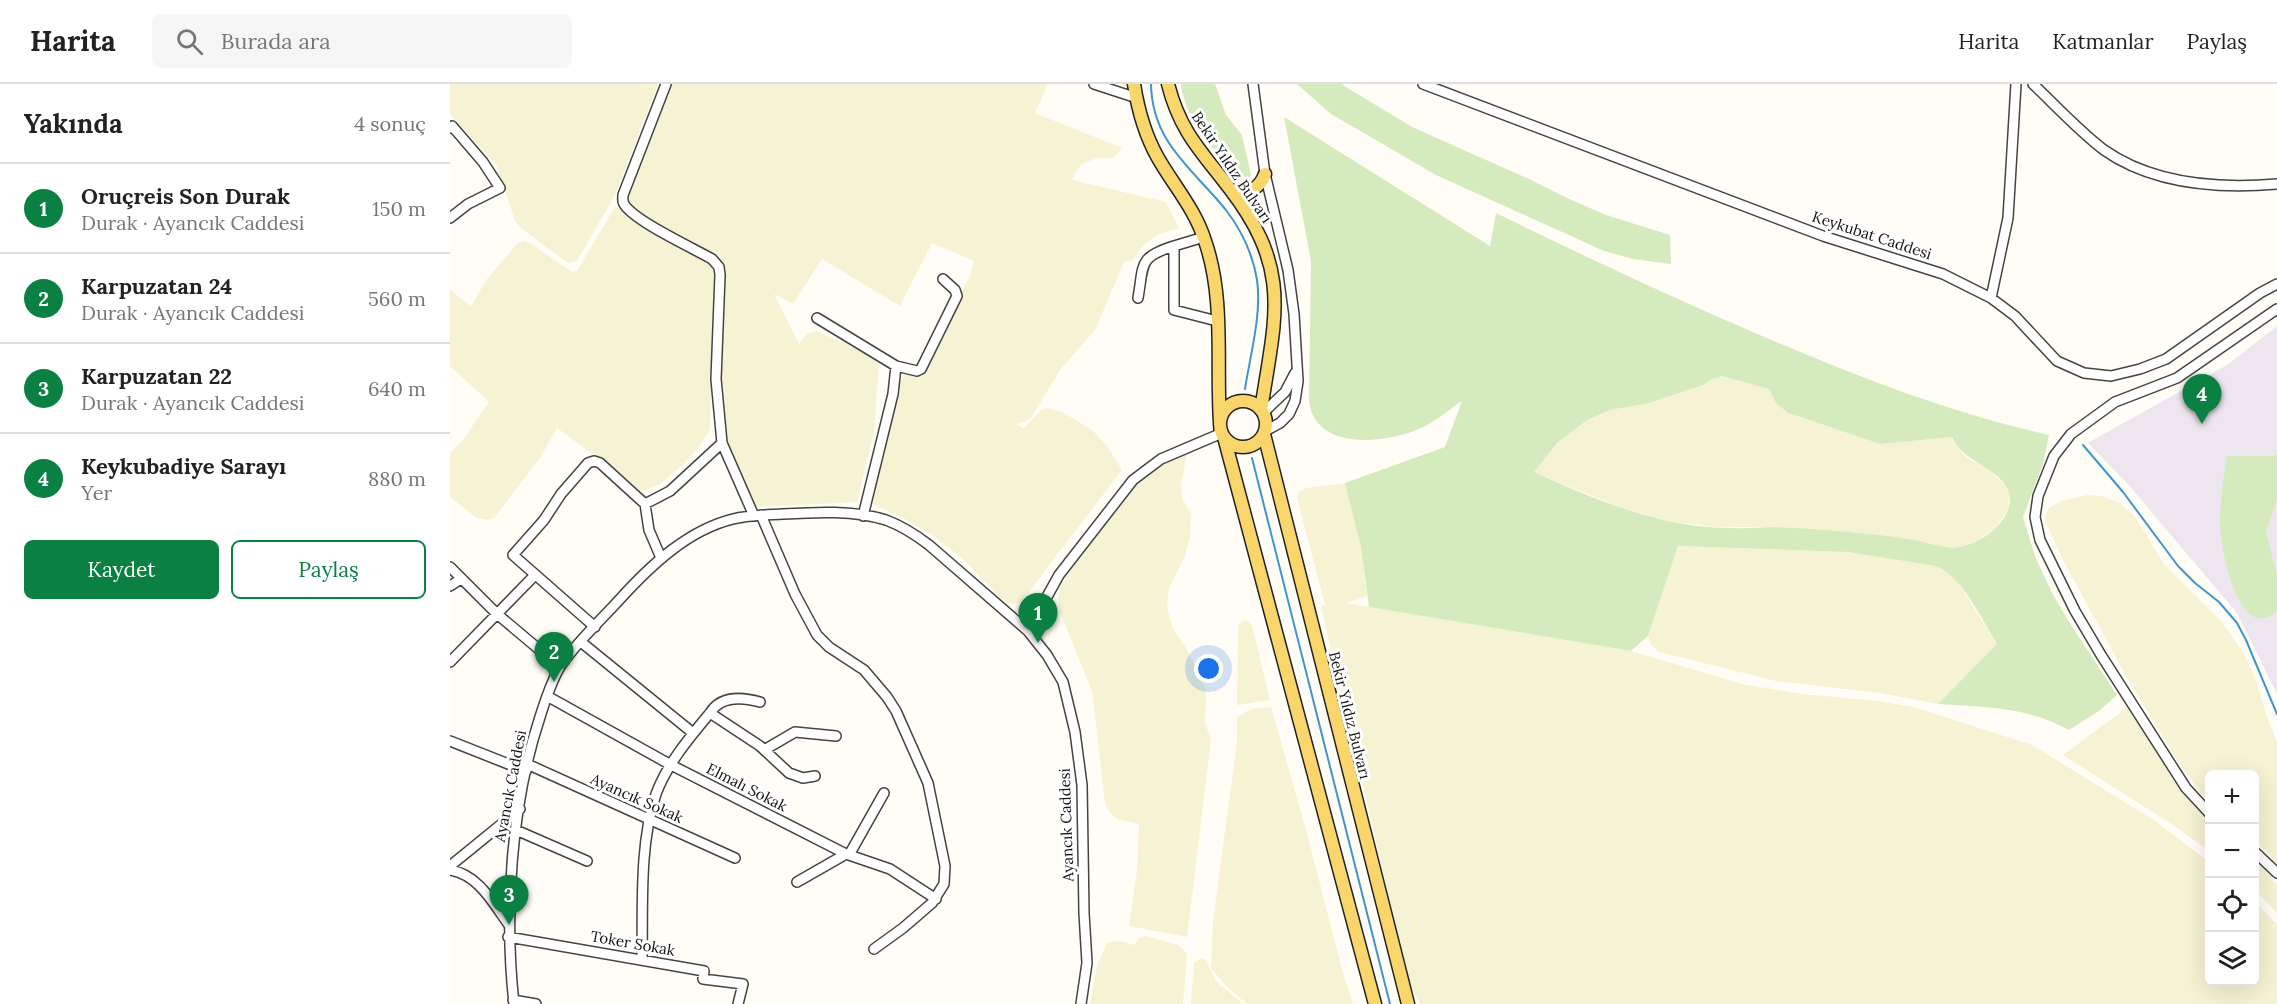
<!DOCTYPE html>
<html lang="tr">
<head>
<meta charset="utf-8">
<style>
  body { margin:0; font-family:Lora,serif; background:#f6f6f6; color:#222 }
  .controls { position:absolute; right:18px; bottom:18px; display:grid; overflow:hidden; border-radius:9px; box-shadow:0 6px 24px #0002 }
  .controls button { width:54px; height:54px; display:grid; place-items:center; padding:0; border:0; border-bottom:2px solid #e0e0e0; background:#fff; color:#222; font:30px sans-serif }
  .you { position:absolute; left:759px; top:585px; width:21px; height:21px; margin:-15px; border:4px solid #fff; border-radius:50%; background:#1a73e8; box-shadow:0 0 0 9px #1a73e833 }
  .badge { display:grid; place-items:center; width:39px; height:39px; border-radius:50%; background:#0b8043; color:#fff; font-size:20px; font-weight:700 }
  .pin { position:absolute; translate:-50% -50px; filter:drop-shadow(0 2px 3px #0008) }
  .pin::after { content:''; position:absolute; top:32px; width:21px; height:18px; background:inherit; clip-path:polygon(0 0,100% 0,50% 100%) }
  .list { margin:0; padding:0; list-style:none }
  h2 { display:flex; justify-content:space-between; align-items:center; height:78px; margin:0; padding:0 24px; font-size:26px }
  h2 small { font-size:20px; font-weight:400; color:#767676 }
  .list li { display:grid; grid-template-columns:39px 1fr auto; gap:18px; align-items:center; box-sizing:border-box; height:90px; padding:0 24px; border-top:2px solid #e0e0e0 }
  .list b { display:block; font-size:22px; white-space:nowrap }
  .list p { margin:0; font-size:20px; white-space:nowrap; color:#767676 }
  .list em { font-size:20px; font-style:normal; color:#767676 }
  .actions { display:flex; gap:12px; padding:18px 24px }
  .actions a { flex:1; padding:14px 0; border:2px solid #0b8043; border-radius:9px; text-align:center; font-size:21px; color:#0b8043 }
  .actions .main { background:#0b8043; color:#fff }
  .icon { flex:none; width:33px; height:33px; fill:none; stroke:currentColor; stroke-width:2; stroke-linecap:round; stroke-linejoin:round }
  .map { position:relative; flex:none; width:1827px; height:920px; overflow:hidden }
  header { display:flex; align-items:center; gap:36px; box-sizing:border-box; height:84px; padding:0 30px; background:#fff; border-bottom:2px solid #e0e0e0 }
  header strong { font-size:28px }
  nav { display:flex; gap:33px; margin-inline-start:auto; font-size:21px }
  .search { width:420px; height:54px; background:#f6f6f6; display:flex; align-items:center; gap:15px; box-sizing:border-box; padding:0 21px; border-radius:9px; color:#767676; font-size:22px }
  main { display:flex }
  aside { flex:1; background:#fff }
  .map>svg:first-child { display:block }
  .industrial { fill:#eee6ef }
  .farmland { fill:#f6f3d4 }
  .green { fill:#d5ebbd; fill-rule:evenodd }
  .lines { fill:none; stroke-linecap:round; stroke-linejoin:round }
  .stream { stroke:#3f96cf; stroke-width:2 }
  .minor-casing { stroke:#444; stroke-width:12 }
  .major-casing { stroke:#222; stroke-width:15 }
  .minor { stroke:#fff; stroke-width:9 }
  .major { stroke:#f9d66b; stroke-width:12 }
  .labels { text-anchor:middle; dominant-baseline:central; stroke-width:6; stroke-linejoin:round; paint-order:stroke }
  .street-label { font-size:15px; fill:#111; stroke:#fff }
</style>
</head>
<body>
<header>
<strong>Harita</strong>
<div class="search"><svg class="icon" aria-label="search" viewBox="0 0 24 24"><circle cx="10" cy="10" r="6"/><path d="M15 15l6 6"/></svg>Burada ara</div>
<nav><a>Harita</a><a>Katmanlar</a><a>Paylaş</a></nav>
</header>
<main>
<aside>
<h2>Yakında<small>4 sonuç</small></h2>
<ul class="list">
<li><span class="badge">1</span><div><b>Oruçreis Son Durak</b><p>Durak · Ayancık Caddesi</p></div><em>150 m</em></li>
<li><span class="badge">2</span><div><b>Karpuzatan 24</b><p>Durak · Ayancık Caddesi</p></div><em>560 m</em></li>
<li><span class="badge">3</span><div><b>Karpuzatan 22</b><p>Durak · Ayancık Caddesi</p></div><em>640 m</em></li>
<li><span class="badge">4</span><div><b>Keykubadiye Sarayı</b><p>Yer</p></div><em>880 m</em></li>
</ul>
<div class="actions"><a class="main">Kaydet</a><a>Paylaş</a></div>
</aside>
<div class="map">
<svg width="1827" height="920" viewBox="0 0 1827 920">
  <rect width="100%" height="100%" fill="#fffdf5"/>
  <path class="industrial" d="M1827,242V610L1787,529L1677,399L1638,359L1777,281Z"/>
  <path class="farmland" d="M0,0H208L165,111L127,177L120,179L115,177L72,145L65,137L47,82L0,30Z
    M217,0H598L585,29L672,64L667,71L662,74H647L632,80L626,87L622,96L716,118L729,144L707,151L692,163L683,176L674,178L645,246L610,286L581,334L574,338L566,340L574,344L591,326L597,324L612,328L628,337L644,348L657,362L672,386L571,518L565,520L556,519L513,475L485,453L453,434L418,418L449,298L455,291L467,292L520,192L524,177L482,159L450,222L372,175L343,220L324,210L349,260L357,250L367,247L420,271L429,281L424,348L407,418L308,423L302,420L290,401L270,340L271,183L279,186L252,171L261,182L264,193L260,345L248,364L234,380L210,400L193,407L107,344L90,374L44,434L38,436L27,434L0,413V369L12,357L39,318L0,282V206L21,222L37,195L66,161L73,157L80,159L122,188L127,187L165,123L182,131L174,119Z
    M1272,292L1319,305L1334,326L1343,331L1430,360L1502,353L1503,358L1516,373L1536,384L1555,401L1560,412L1557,427L1547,442L1529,456L1510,463H1494L1479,459L1412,449L1322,443H1264L1225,438L1175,425L1083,388L1107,359L1137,336L1160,326L1199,319L1253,301L1262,295Z
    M737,370L731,401L732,414L741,430L740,452L735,472L719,504L717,524L723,545L735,562L753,598L756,608L755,639L761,656L737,853L679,842L687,787L689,740L667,735L660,729L655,719L642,607L610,528L608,514L610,502L645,450L684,400L707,383Z
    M895,399L911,463L917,512L897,519L1181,567L1296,601L1353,610L1428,617L1464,623L1582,661L1704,736L1759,778L1760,898H1804L1805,818L1827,840V920H970L959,899L871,522L875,521L847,414L849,408L856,404Z
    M1637,411L1651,412L1666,417L1684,431L1714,480L1772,538L1793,568L1805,594L1817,633L1827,658V780L1805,755L1804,690H1760L1759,720L1729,679L1676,592L1613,476L1595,437L1596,429L1599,424L1611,417Z
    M1228,462L1398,468L1491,483L1505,493L1547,561L1488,620L1430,609L1326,597L1209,568L1201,561L1198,552Z
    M796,536L802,541L820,616L787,621L788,542L792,537Z
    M1679,622L1724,697L1743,721L1759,737V767L1726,743L1613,671Z
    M821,623L858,753L892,886L903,920H797L777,903L761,884L763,837L787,658V633L802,625Z
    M1804,774L1815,783L1827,802V829L1805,806Z
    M696,852L728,861L735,867L737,872L733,920H640L647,881L657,859L669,857L685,861L689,854Z
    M751,874L756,876L766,897L793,920H741L744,879Z"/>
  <path class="green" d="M731,0H765L776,31L792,51L801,91L799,94H793C766,71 735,37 731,0Z
    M847,0H891L962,43L1079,95L1117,114L1156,131L1220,151L1221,180L1183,175L1154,167L986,91L881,30Z
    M834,33L1040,162L1046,129C1136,173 1227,216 1319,255C1411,294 1501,329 1599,351L1593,380L1573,433L1585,472L1601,507L1619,538L1667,611L1649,627L1619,646C1578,623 1534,623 1488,620L1547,560C1533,538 1511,489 1485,482L1398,468L1228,462L1198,552L1181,567L919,523L911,463L895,399L995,363L1012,317C998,326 985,338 969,345C936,359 865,368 859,317L861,177ZM1272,292L1319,305L1326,319L1338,329L1430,360L1502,353C1511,379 1562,387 1560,417C1558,440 1530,460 1509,463C1497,465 1488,461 1478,459C1456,454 1432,451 1410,449C1382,446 1353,444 1324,443C1311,443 1297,445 1283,444C1258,444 1232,441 1207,434C1165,424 1124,406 1084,388L1107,359L1137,336L1160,326L1199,319L1253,301L1262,295Z
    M1827,370V417L1816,447L1827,492V527C1788,561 1771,465 1770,441C1770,418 1773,395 1777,372H1824Z"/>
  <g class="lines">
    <path class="stream" d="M701,0C702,59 743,85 776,126C792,147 803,171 807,196C812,230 800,272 795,305
      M1633,361L1673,408L1728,482L1745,499L1769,518L1787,539L1796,556L1827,630
      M802,374L940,920"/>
    <g class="minor-casing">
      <path id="minor" d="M216,0L173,111C173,115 172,116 174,120C184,137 243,164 262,175L269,183L270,191L266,295L272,359L304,432
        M644,0L687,14
        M803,0L815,90L838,186L844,230L848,297L845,317L839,330L830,339L815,347
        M973,0L1373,152L1493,190L1541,214L1565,232L1607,277L1634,289L1661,292L1690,285L1716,275L1810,209L1827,200
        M1583,0C1606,22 1629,47 1654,66C1704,101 1768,105 1827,100
        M0,44L2,42L33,78L50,104L18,120L0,134
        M754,153L724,162V226L767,237
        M688,214C694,180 688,173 724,162
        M1541,214L1558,134L1566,0
        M367,234L446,282L467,287L471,285L507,212L505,206L493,195
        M813,329L835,308L845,289
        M195,420L199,446L211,474
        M311,431L345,510L367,551L379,563L414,586L437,613L446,627L478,699L495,782L494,800L482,819L453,844L424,865
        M413,432L443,310L446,282
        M0,483L47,530L110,583
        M0,502L11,495
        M145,543L63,471L94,436L111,410L138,379L144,377L150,379L195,420L220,407L272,359
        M578,547L609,491L683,396L711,375L772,349
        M131,558L243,649
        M0,578L85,491
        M97,612L221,681L396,770L440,785L486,815
        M260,629C271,611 292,613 310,618
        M0,657L76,687
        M314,666L345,648L386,652
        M77,680L285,774
        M1760,730L1736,704L1651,571L1625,527L1590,456L1585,433L1588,412L1604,372L1621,350L1665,318L1727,294L1827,225
        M66,746L137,777
        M1804,767L1827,789
        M399,771L434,709
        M0,782L70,725
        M0,786C29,791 43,819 59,841
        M347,798L396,770
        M58,853L254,887L253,895L293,900L288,920
        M192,876C193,824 189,760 206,710C217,680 240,653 260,629L310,662L339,689L353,694L365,692
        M63,916L86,920
        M64,920C54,829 61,720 90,633C95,617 101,598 110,583C123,562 153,534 170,515C201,481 238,446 283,435C299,431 316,431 333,430C366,428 404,426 436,436C452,442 466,451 479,461L578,547L597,571L613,598L625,648L632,701L634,829L637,879L631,920"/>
    </g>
    <g class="major-casing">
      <path id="major" d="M684,0C688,26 695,51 708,74C724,102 745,125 755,157C775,214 766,279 770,338
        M718,0C730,48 752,68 780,105C843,187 825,233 811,326
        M783,108C798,111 810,104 815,90
        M770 340a23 23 0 1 1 46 0a23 23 0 1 1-46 0Z
        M814,350L958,920
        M774,353L925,920"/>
    </g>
    <use href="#minor" class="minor"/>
    <use href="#major" class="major"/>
  </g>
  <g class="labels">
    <g class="street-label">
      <text transform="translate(782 83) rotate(56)">Bekir Yıldız Bulvarı</text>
      <text transform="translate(1422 151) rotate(18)">Keykubat Caddesi</text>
      <text transform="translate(900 631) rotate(76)">Bekir Yıldız Bulvarı</text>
      <text transform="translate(60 702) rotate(-79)">Ayancık Caddesi</text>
      <text transform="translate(297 703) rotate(27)">Elmalı Sokak</text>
      <text transform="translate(187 714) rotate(24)">Ayancık Sokak</text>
      <text transform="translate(616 741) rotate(-92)">Ayancık Caddesi</text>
      <text transform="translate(183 859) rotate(10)">Toker Sokak</text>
    </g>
  </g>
</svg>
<div class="controls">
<button>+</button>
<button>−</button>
<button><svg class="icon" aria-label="locate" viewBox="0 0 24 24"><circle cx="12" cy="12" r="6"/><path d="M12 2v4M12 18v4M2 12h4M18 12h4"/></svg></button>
<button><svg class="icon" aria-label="layers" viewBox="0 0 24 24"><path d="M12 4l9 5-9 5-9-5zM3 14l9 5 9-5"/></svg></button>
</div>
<div class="you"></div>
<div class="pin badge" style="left:588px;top:559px">1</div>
<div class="pin badge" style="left:104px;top:598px">2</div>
<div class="pin badge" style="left:59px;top:841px">3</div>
<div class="pin badge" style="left:1752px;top:340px">4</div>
</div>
</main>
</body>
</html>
